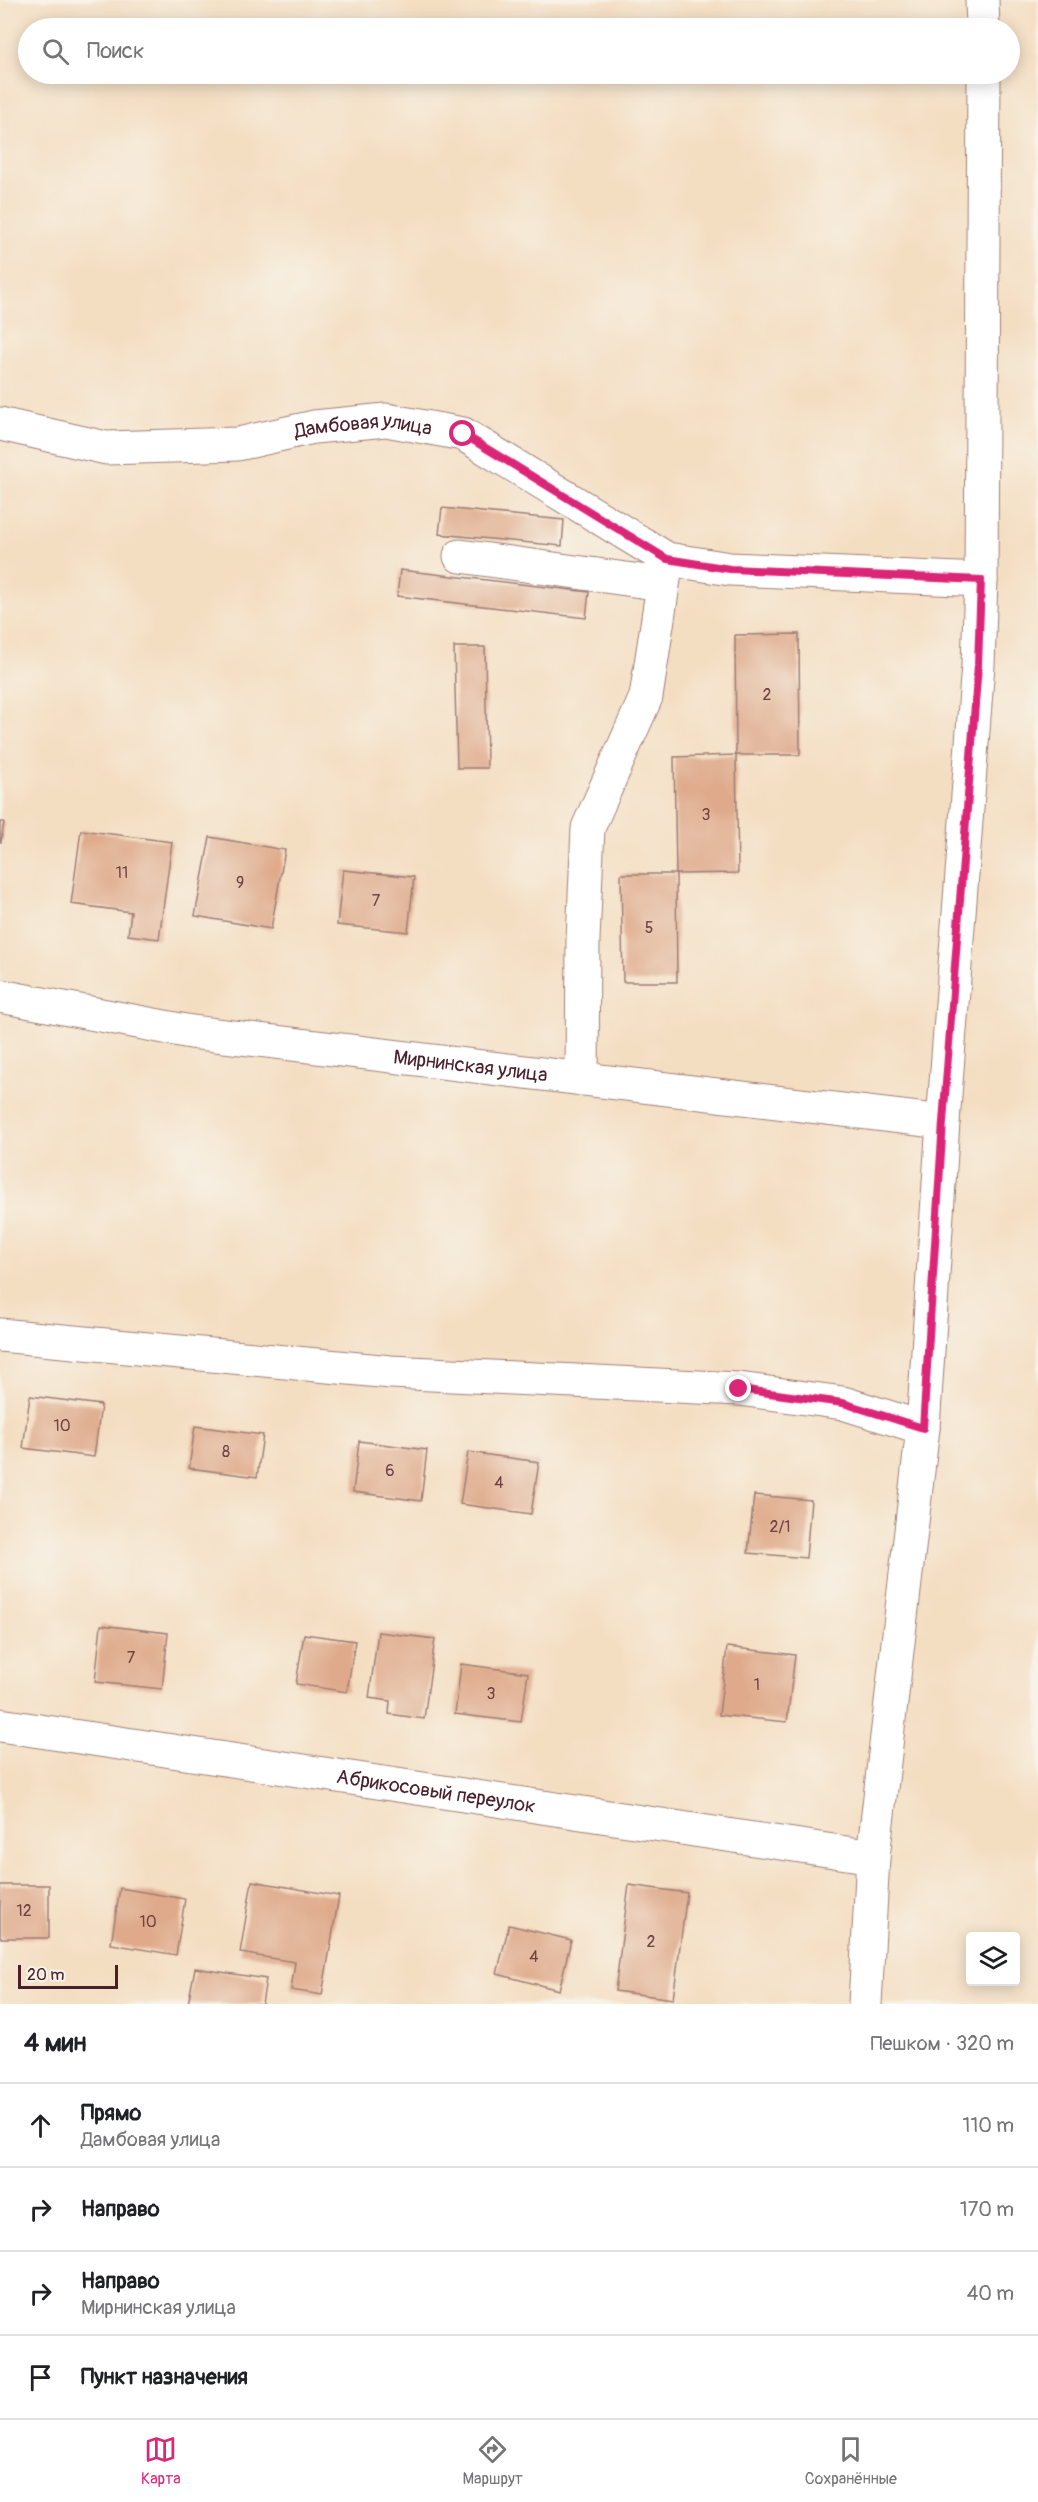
<!DOCTYPE html>
<html lang="ru">
<head>
<meta charset="utf-8">
<style>
  body { margin:0; font-family:Pangolin,sans-serif; background:#f6f6f6; color:#202124 }
  .controls { position:absolute; right:18px; bottom:18px; display:grid; overflow:hidden; border-radius:6px; box-shadow:0 3px 15px #0003 }
  .controls button { width:54px; height:54px; display:grid; place-items:center; padding:0; border:0; border-bottom:2px solid #e0e0e0; background:#fff; color:#202124; font:30px sans-serif }
  .scale { position:absolute; left:18px; bottom:15px; width:100px; box-sizing:border-box; padding-left:6px; border:3px solid #4a1f2b; border-top:0; font-size:16px; line-height:21px; white-space:nowrap; color:#4a1f2b; -webkit-text-stroke:4px #f7f3e8; paint-order:stroke }
  .stop { position:absolute; width:18px; height:18px; margin:-14px; border:4px solid #db2777; border-radius:50%; background:#fff }
  .stop.end { background:#db2777; border-color:#fff; box-shadow:0 2px 6px #0008 }
  .list { margin:0; padding:0; list-style:none }
  h2 { display:flex; justify-content:space-between; align-items:center; height:78px; margin:0; padding:0 24px; font-size:26px }
  h2 small { font-size:20px; font-weight:400; color:#757577 }
  .list li { display:grid; grid-template-columns:39px 1fr auto; gap:18px; align-items:center; box-sizing:border-box; height:84px; padding:0 24px; border-top:2px solid #e0e0e0 }
  .list b { display:block; font-size:22px; white-space:nowrap }
  .list p { margin:0; font-size:20px; white-space:nowrap; color:#757577 }
  .list em { font-size:20px; font-style:normal; color:#757577 }
  .icon { flex:none; width:33px; height:33px; fill:none; stroke:currentColor; stroke-width:2; stroke-linecap:round; stroke-linejoin:round }
  .map { position:relative; flex:none; width:1038px; height:2004px; overflow:hidden }
  .search { position:absolute; background:#fff; box-shadow:0 3px 15px #0003; left:18px; right:18px; top:18px; height:66px; display:flex; align-items:center; gap:15px; box-sizing:border-box; padding:0 21px; border-radius:33px; color:#757577; font-size:22px }
  .sheet { height:414px; background:#fff }
  nav { display:flex; justify-content:space-around; align-items:center; box-sizing:border-box; height:84px; border-top:2px solid #e0e0e0; background:#fff; font-size:16px; color:#757577 }
  nav a { display:grid; justify-items:center; gap:3px }
  nav .on { color:#db2777 }
  .map>svg:first-child { display:block }
  .building { fill:#dfaa8b }
  .lines { fill:none; stroke-linecap:round; stroke-linejoin:round }
  .minor-casing { stroke:#9f7e76; stroke-width:35 }
  .minor { stroke:#fff; stroke-width:33 }
  .route { stroke:#db2777; stroke-width:8 }
  .labels { text-anchor:middle; dominant-baseline:central; stroke-width:4.5; stroke-linejoin:round; paint-order:stroke }
  .number-label { font-size:16px; fill:#6f4243 }
  .street-label { font-size:20px; fill:#4a1f2b; stroke:#f7f3e8 }
</style>
</head>
<body>
<div class="map">
<svg width="1038" height="2004" viewBox="0 0 1038 2004">
  <rect width="100%" height="100%" fill="#f7f3e8"/>
  <filter id="ink" filterUnits="userSpaceOnUse"><feTurbulence type="fractalNoise" baseFrequency=".0167" numOctaves="2"/><feDisplacementMap in="SourceGraphic" scale="12" xChannelSelector="R" yChannelSelector="G"/><feConvolveMatrix kernelMatrix="1 2 1 2 8 2 1 2 1" color-interpolation-filters="sRGB"/></filter>
  <filter id="wash" filterUnits="userSpaceOnUse"><feTurbulence type="fractalNoise" baseFrequency=".008" numOctaves="4" result="noise"/><feDisplacementMap in="SourceGraphic" scale="24" xChannelSelector="R" yChannelSelector="G"/><feGaussianBlur stdDeviation="1.35" result="paint"/><feColorMatrix in="noise" values="0 0 0 0 0 0 0 0 0 0 0 0 0 0 0 0 0 1.4 0 .05"/><feComposite in="paint" operator="in"/></filter>
  <g filter="url(#wash)">
    <rect width="100%" height="100%" fill="#f4dec2"/>
    <g id="blocks">
      <path class="building" d="M442,508L564,520L562,546L439,534Z
        M400,570L589,592L586,618L397,596Z
        M799,634L800,755H736L735,635Z
        M454,647H485L487,768H457Z
        M736,755L738,873L676,874L674,757Z
        M0,822H4L1,842H0Z
        M81,830L172,842L159,939L128,935L131,912L71,904Z
        M210,837L285,850L271,929L195,916Z
        M343,870L414,877L408,932L337,925Z
        M621,874H676L677,982H623Z
        M30,1396L101,1405L94,1457L23,1448Z
        M195,1426L263,1435L257,1477L189,1468Z
        M359,1441L427,1450L421,1501L353,1492Z
        M468,1452L539,1462L531,1514L460,1504Z
        M754,1495L811,1500L806,1558L748,1553Z
        M101,1625L168,1633L162,1689L95,1682Z
        M378,1632L435,1639L424,1719L389,1714L390,1701L369,1698Z
        M304,1634L355,1641L347,1692L296,1684Z
        M727,1647L795,1655L787,1722L719,1715Z
        M461,1664L528,1673L521,1722L455,1714Z
        M252,1881L339,1896L322,1995L291,1990L295,1962L240,1953Z
        M0,1885H49V1938H0Z
        M629,1885L687,1893L673,1999L615,1991Z
        M120,1888L185,1899L176,1955L111,1944Z
        M509,1925L571,1940L559,1990L497,1974Z
        M195,1968L266,1979L262,2004H188Z"/>
    </g>
  </g>
  <g filter="url(#ink)">
    <use href="#blocks" fill-opacity="0" stroke="#9f7e76" stroke-width="1.5"/>
    <g class="lines">
      <g class="minor-casing">
        <g id="minor">
          <path d="M982,0L983,28"/>
          <path id="s1" d="M0,424L106,448L238,444L314,427L386,420L463,434L667,559L730,569L981,580"/>
          <path d="M460,556L662,584"/>
          <path id="s2" d="M0,996L191,1032L943,1122"/>
          <path d="M582,1079L583,940L588,828L646,697L667,559"/>
          <path d="M0,1335L391,1372L739,1389L843,1403L923,1428"/>
          <path id="s3" d="M0,1725L873,1857"/>
          <path d="M865,2004L873,1857L923,1428L943,1122L978,665L981,580L984,74"/>
        </g>
      </g>
      <use href="#minor" class="minor"/>
    </g>
  </g>
  <g class="lines" filter="url(#ink)">
    <path class="route" d="M463,434L667,559L730,569L981,580L978,665L943,1122L923,1428L843,1403L739,1389"/>
  </g>
  <g class="labels">
    <g class="number-label">
      <text x="767" y="695">2</text>
      <text x="706" y="815">3</text>
      <text x="122" y="873">11</text>
      <text x="240" y="883">9</text>
      <text x="376" y="901">7</text>
      <text x="649" y="928">5</text>
      <text x="62" y="1426">10</text>
      <text x="226" y="1452">8</text>
      <text x="390" y="1471">6</text>
      <text x="499" y="1483">4</text>
      <text x="780" y="1527">2/1</text>
      <text x="131" y="1658">7</text>
      <text x="757" y="1685">1</text>
      <text x="491" y="1694">3</text>
      <text x="24" y="1911">12</text>
      <text x="148" y="1922">10</text>
      <text x="651" y="1942">2</text>
      <text x="534" y="1957">4</text>
    </g>
    <g class="street-label">
      <text stroke="none"><textPath href="#s1" startOffset="368">Дамбовая улица</textPath></text>
      <text stroke="none"><textPath href="#s2" startOffset="476">Мирнинская улица</textPath></text>
      <text stroke="none"><textPath href="#s3" startOffset="441">Абрикосовый переулок</textPath></text>
    </g>
  </g>
</svg>
<div class="controls">
<button><svg class="icon" aria-label="layers" viewBox="0 0 24 24"><path d="M12 4l9 5-9 5-9-5zM3 14l9 5 9-5"/></svg></button>
</div>
<div class="scale">20 m</div>
<div class="stop" style="left:463px;top:434px"></div>
<div class="stop end" style="left:739px;top:1389px"></div>
<div class="search"><svg class="icon" aria-label="search" viewBox="0 0 24 24"><circle cx="10" cy="10" r="6"/><path d="M15 15l6 6"/></svg>Поиск</div>
</div>
<section class="sheet">
<h2>4 мин<small>Пешком · 320 m</small></h2>
<ul class="list">
<li><svg class="icon" aria-label="ahead" viewBox="0 0 24 24"><path d="M12 20V5M6 11l6-6 6 6"/></svg><div><b>Прямо</b><p>Дамбовая улица</p></div><em>110 m</em></li>
<li><svg class="icon" aria-label="right" viewBox="0 0 24 24"><path d="M7 20v-9h11M14 6l5 5-5 5"/></svg><div><b>Направо</b></div><em>170 m</em></li>
<li><svg class="icon" aria-label="right" viewBox="0 0 24 24"><path d="M7 20v-9h11M14 6l5 5-5 5"/></svg><div><b>Направо</b><p>Мирнинская улица</p></div><em>40 m</em></li>
<li><svg class="icon" aria-label="arrive" viewBox="0 0 24 24"><path d="M6 21V4h12l-3 4 3 4H6"/></svg><div><b>Пункт назначения</b></div></li>
</ul>
</section>
<nav>
<a class="on"><svg class="icon" aria-label="map" viewBox="0 0 24 24"><path d="M3 6l6-2 6 2 6-2v14l-6 2-6-2-6 2zM9 4v14M15 6v14"/></svg>Карта</a>
<a><svg class="icon" aria-label="directions" viewBox="0 0 24 24"><path d="M12 3l9 9-9 9-9-9zM9 14v-3h6M13 9l2 2-2 2"/></svg>Маршрут</a>
<a><svg class="icon" aria-label="saved" viewBox="0 0 24 24"><path d="M7 4h10v16l-5-4-5 4z"/></svg>Сохранённые</a>
</nav>
</body>
</html>
